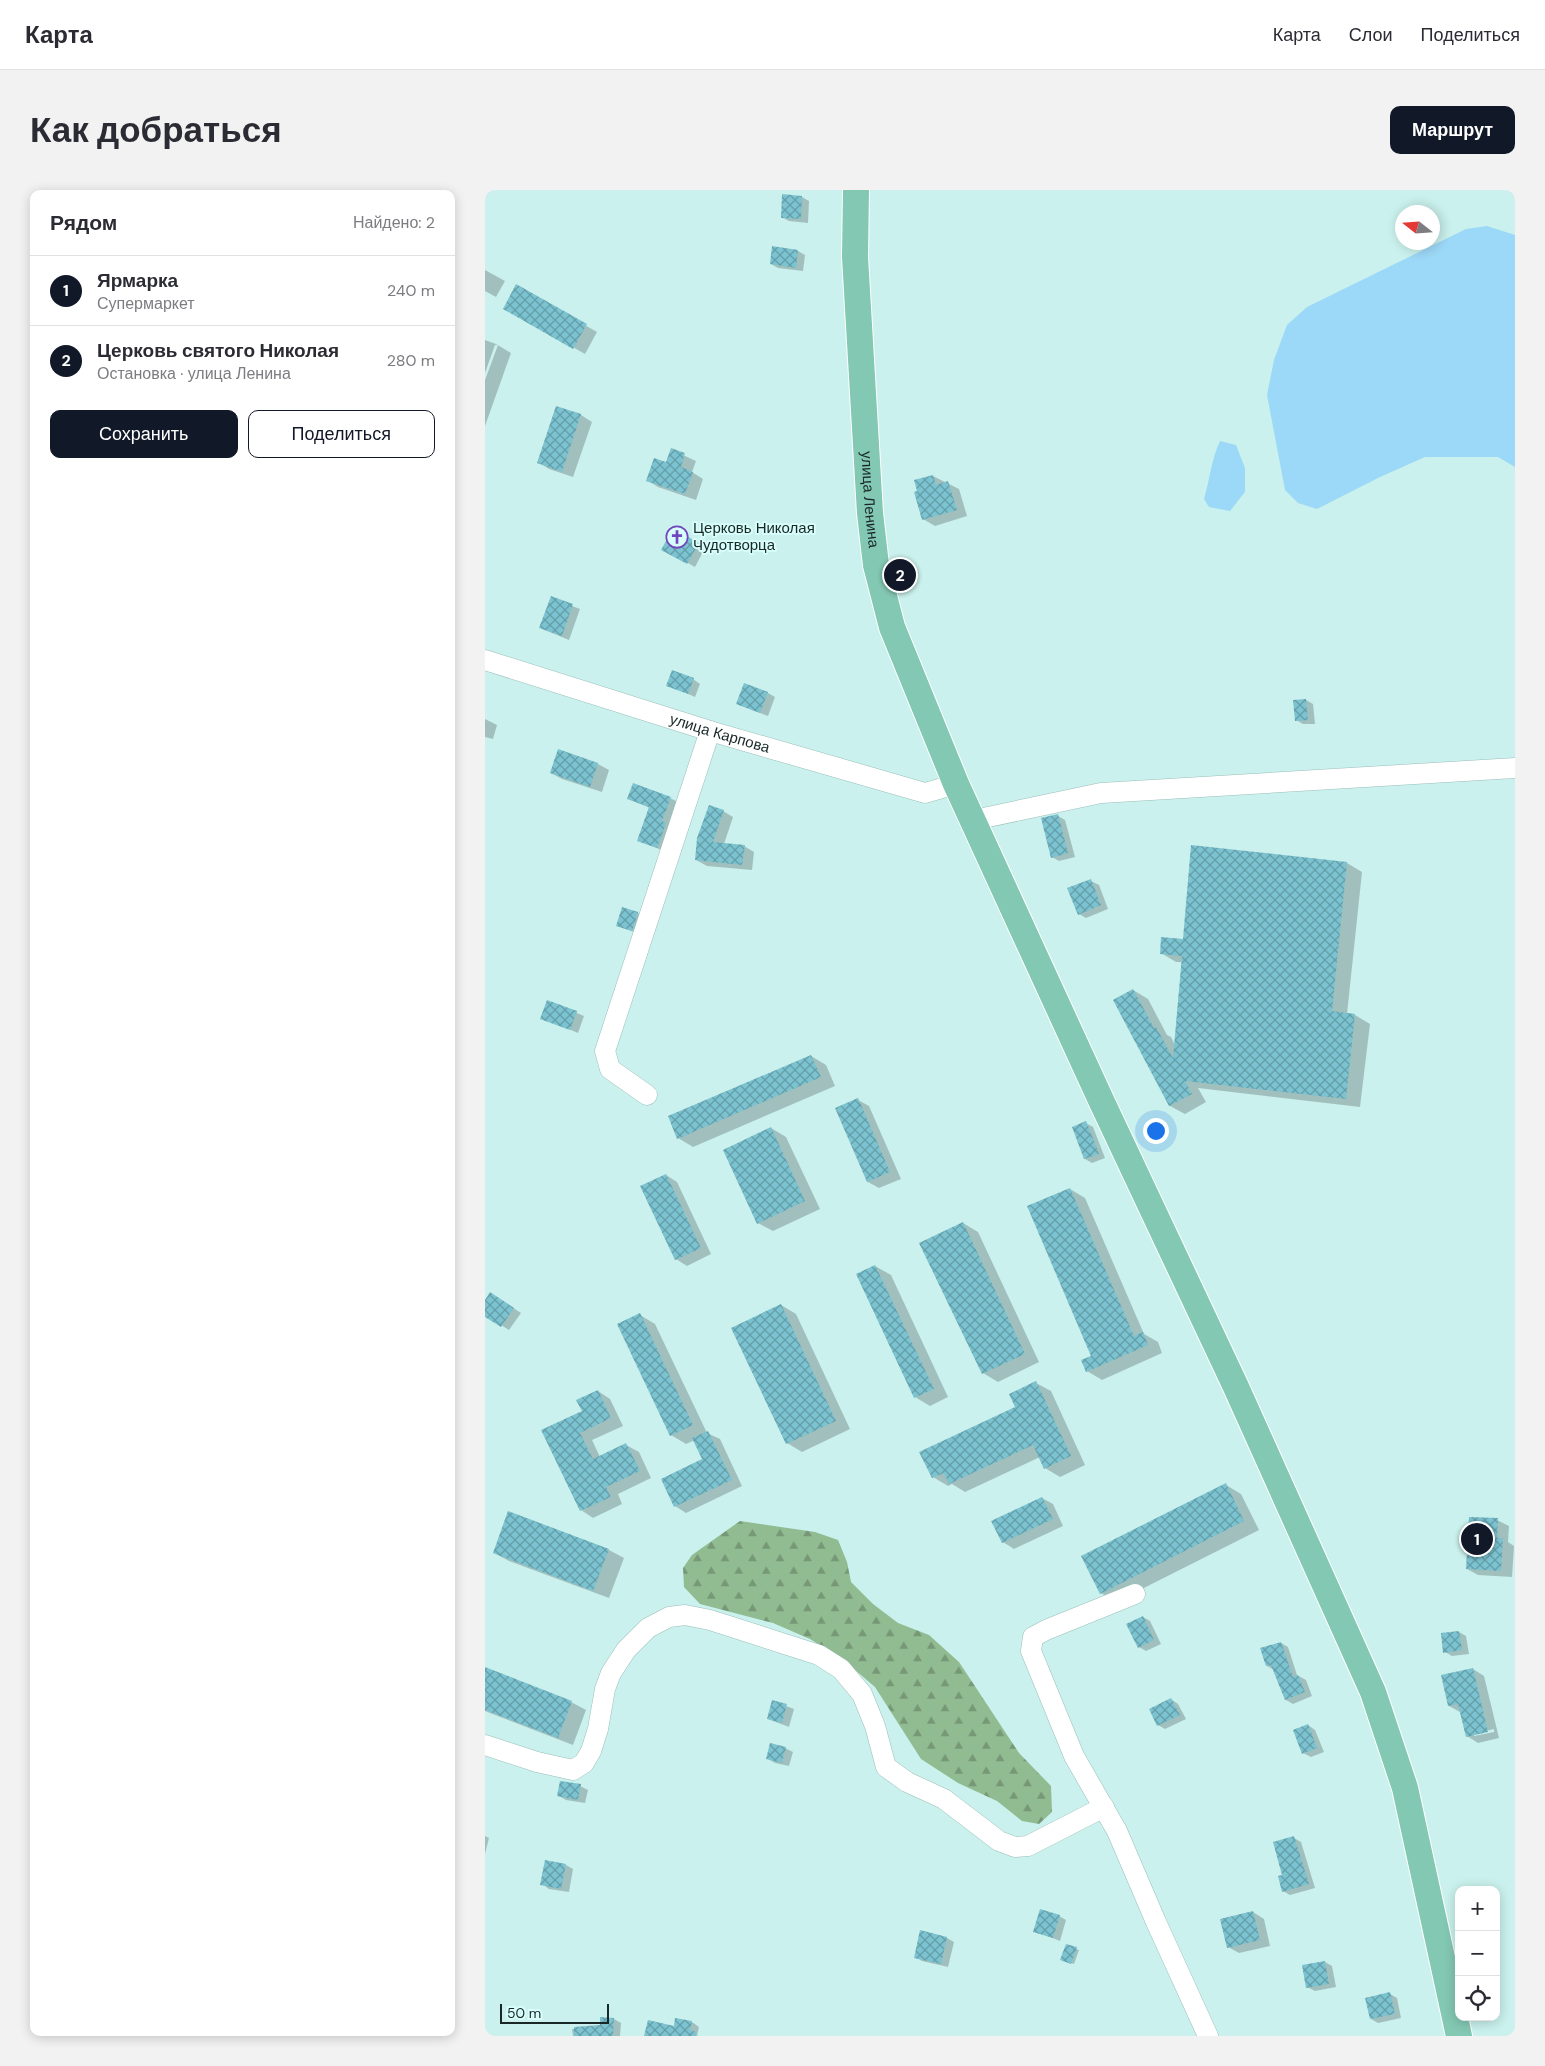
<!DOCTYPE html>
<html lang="ru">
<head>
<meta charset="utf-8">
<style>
  body { margin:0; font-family:"DM Sans",sans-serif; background:#f2f2f3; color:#2b2b33 }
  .controls { position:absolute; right:15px; bottom:15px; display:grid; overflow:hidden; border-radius:10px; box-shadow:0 2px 12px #0003 }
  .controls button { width:45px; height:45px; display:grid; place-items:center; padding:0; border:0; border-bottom:1px solid #e1e1e2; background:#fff; color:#2b2b33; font:25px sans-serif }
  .compass { position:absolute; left:910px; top:15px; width:45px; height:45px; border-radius:50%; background:#fff; box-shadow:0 2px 12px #0003; rotate:287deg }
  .scale { position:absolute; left:15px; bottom:12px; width:109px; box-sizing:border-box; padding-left:5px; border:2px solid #192827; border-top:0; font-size:14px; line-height:18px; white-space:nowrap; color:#192827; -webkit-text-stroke:4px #d7fefa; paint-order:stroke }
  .you { position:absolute; left:670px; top:940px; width:18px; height:18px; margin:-12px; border:4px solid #fff; border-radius:50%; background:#1a73e8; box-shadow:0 0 0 8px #1a73e833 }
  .badge { display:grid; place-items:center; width:32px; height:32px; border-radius:50%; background:#111827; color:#fff; font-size:16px; font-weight:700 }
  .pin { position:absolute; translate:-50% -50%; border:2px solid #fff; box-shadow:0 1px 5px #0006 }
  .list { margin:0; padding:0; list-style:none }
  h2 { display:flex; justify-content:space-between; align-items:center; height:65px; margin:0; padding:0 20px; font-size:21px }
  h2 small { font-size:16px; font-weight:400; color:#7c7c81 }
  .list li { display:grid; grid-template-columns:32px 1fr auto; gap:15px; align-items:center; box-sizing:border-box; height:70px; padding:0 20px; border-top:1px solid #e1e1e2 }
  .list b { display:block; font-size:19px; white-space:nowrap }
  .list p { margin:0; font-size:16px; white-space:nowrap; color:#7c7c81 }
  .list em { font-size:16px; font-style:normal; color:#7c7c81 }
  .actions { display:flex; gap:10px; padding:15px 20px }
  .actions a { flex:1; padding:11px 0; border:1px solid #111827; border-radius:10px; text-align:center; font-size:18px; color:#111827 }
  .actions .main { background:#111827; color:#fff }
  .icon { flex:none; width:28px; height:28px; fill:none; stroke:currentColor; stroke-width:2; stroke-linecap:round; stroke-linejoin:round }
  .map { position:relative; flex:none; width:1030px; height:1846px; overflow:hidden; border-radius:10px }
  header { display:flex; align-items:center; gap:30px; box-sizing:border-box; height:70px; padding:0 25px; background:#fff; border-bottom:1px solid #e1e1e2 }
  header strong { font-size:24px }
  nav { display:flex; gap:28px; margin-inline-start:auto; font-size:18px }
  .intro { display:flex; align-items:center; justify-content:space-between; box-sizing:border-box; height:120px; padding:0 30px }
  h1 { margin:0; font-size:35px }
  .button { padding:12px 22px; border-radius:10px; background:#111827; color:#fff; font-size:18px; font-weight:700 }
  main { display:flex; gap:30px; padding:0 30px }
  aside { flex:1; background:#fff; border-radius:10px; box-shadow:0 2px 12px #0003 }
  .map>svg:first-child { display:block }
  .forest { fill:url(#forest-firs) }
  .water { fill:#9cd8f7 }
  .shadow { fill:#0003; fill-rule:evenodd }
  .building { fill:url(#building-cross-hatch) }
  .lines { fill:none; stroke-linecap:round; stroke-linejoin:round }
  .minor-casing { stroke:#9abfbb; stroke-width:21 }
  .major-casing { stroke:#fff; stroke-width:28 }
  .minor { stroke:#fff; stroke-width:20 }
  .major { stroke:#83c8b2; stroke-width:26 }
  .labels { text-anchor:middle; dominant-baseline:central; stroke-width:4; stroke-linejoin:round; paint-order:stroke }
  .street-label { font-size:15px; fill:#192827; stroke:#d7fefa }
  .poi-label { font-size:15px; fill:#192827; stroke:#d7fefa; text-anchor:start }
</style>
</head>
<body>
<header>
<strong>Карта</strong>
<nav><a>Карта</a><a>Слои</a><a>Поделиться</a></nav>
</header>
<div class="intro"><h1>Как добраться</h1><a class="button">Маршрут</a></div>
<main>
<aside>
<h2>Рядом<small>Найдено: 2</small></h2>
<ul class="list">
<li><span class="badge">1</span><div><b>Ярмарка</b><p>Супермаркет</p></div><em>240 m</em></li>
<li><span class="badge">2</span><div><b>Церковь святого Николая</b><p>Остановка · улица Ленина</p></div><em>280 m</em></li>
</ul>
<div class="actions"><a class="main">Сохранить</a><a>Поделиться</a></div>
</aside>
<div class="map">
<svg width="1030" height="1846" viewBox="0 0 1030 1846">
  <defs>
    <pattern id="forest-firs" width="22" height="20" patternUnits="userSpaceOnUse" patternTransform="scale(1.25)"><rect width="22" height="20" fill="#91bb91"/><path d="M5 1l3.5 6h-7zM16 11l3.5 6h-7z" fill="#769876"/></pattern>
    <pattern id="building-cross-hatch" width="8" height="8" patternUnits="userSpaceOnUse" patternTransform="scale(1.25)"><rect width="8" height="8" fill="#7bc3d0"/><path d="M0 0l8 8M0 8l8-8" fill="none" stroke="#649ea9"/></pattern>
  </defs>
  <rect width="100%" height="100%" fill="#caf1ed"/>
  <path class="forest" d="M255,1331L330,1342L353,1350L362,1372L366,1392L388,1414L413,1433L444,1445L474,1472L534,1563L566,1596L567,1622L554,1634L537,1631L512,1611L473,1593L436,1569L390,1497L356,1468L325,1449L288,1433L215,1414L199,1397L198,1378L207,1365Z"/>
  <path class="water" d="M1002,36L1030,45V277L1013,267H940L895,287L832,319L813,313L800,300L782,205L789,170L802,135L822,117L981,39Z
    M735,251L751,255L760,278V302L745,321L724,317L719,309C725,289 726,270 735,251Z"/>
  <path class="shadow" d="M317,7L324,11L323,33L304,31L297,27Z
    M313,61L320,65L318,81L293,78L286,74Z
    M0,80L20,91L11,107L0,101Z
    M32,96L112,142L100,164L19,118Z
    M0,150L11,154L26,163L0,236V190L13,155H10L0,183Z
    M71,217L96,225L107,232L88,287L64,279L53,272Z
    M187,260L211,271L207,282L218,289L211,310L173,297L162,290L182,274Z
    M448,286L474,299L482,326L450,336L438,329Z
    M189,340L220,358L210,377L178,359Z
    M66,408L95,419L84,450L55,438Z
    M208,489L215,494L210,507L183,495Z
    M283,503L290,507L283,526L252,514Z
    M821,510L828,514L830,534H818L811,530L809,511Z
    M0,529L12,535L8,549L0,547Z
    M73,561L113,574L124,580L117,602L77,589L66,583Z
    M185,608L193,612L179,661L154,651L165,618L151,612Z
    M238,621L248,627L239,654L259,656L269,662L267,680L222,676L211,670Z
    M573,626L580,630L590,667L574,671L567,667Z
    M862,673L877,682L862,824L870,825L885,834L875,917L713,898L721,912L700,924L685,916L629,810L648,800L663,809L682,845L686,847L690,855L698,772H691L676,763L699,750Z
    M606,691L614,695L623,719L601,728L594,724Z
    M153,723L160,727L154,744L133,736Z
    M63,811L99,826L93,843L57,828Z
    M326,866L341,875L350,896L208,957L193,948Z
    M373,910L384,916L416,989L394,998L383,992L352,919Z
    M601,933L608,937L620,968L607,973L600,969Z
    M286,938L301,947L335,1019L288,1041L273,1033Z
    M181,985L192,992L226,1064L202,1076L191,1069Z
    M585,999L600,1008L659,1144L673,1152L677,1163L617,1190L602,1181L607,1167Z
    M478,1033L493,1042L554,1172L513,1192L498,1183Z
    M390,1076L406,1085L463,1207L445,1216L430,1207Z
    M13,1108L36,1123L24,1140L0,1125V1112Z
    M296,1115L311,1124L365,1239L317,1262L302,1253Z
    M155,1125L170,1134L222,1243L235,1249L257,1296L201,1323L190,1316L219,1270L210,1250L201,1254L186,1245Z
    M551,1193L566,1201L600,1275L575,1287L560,1278L555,1267L480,1302L467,1294L463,1296L448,1287L532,1217Z
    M113,1201L125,1209L138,1236L107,1250L115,1267L141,1255L154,1262L166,1288L133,1304L137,1314L108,1328L96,1320L58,1241L98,1222Z
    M741,1295L756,1304L774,1340L631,1412L616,1403Z
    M557,1308L568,1314L578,1336L529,1359L518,1352Z
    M1012,1330L1024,1336L1023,1352L1029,1356L1027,1387L993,1385L982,1379Z
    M124,1360L139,1368L124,1408L24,1371L9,1363Z
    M658,1427L665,1431L676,1454L661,1461L654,1457Z
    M974,1442L981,1446L984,1464L967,1466L960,1462Z
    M796,1453L803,1457L812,1485L821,1490L827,1506L808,1514L801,1510L789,1480L782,1476Z
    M0,1479L86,1512L101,1520L88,1555L0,1521Z
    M988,1479L999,1486L1014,1548L993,1553L982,1546L975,1522L964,1516ZM1009,1539V1542L989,1546V1544Z
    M686,1509L693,1514L701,1529L680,1539L673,1535Z
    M288,1511L309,1519L304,1537L283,1529Z
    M823,1535L830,1540L839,1562L826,1567L818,1563Z
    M300,1558L308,1562L304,1576L290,1573L283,1569Z
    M95,1596L103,1600L100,1613L81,1610L74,1606Z
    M0,1646L4,1648L0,1664Z
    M809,1648L816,1652L830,1698L805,1705L798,1701Z
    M61,1671L81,1675L88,1679L84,1702L64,1699L57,1694Z
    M768,1722L779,1729L785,1756L754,1763L743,1757Z
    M574,1726L581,1730L575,1751L550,1741Z
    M436,1742L462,1748L469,1752L463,1777L437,1771L430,1767Z
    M591,1759L594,1760L589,1774L580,1771Z
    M840,1772L847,1776L851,1797L830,1801L822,1797Z
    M905,1804L912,1808L916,1828L893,1833L886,1829Z
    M129,1829L136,1833L135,1846H88L87,1839L116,1836Z
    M207,1832L214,1837L212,1846H160Z"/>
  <path class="building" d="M297,4L317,6L316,29L296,28Z
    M287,56L313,60L311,78L285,74Z
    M31,94L102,134L88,159L18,119Z
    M71,216L96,224L77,282L52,273Z
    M186,258L200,263L196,277L208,282L200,304L161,291L169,268L181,272Z
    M448,285L451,295L463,291L472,320L437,330L429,302L432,301L429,290Z
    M188,338L214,353L202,374L176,360Z
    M66,406L88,414L77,446L54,438Z
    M187,480L209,488L203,504L181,496Z
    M259,493L283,502L275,523L251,514Z
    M821,509L823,530L810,531L808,510Z
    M73,559L113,573L105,597L65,583Z
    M148,593L186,607L177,631L181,633L172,658L152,651L164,617L142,609Z
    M224,615L239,620L228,652L260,655L257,675L210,670L212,648Z
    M573,624L583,663L566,668L556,628Z
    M706,655L862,672L847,821L870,824L861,909L700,891L707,904L684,916L628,810L648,799L669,838L671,837L688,868L697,766L675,764L676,747L698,749Z
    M606,689L616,715L593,725L582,698Z
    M137,717L153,722L147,741L131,736Z
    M62,810L92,821L85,840L55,829Z
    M326,865L336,887L192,949L183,926Z
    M373,908L405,982L382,992L350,918Z
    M601,931L614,964L599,969L587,937Z
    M286,937L320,1011L272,1034L238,960Z
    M181,984L216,1058L190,1070L155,996Z
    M585,998L649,1146L658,1142L663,1155L601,1182L596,1170L606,1166L542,1016Z
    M478,1032L540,1164L497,1184L434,1053Z
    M390,1075L449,1199L429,1208L371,1084Z
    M5,1102L29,1118L16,1137L0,1127V1110Z
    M296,1114L351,1231L301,1254L246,1138Z
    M155,1123L208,1235L185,1246L132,1134Z
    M551,1191L586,1266L559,1279L548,1255L464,1294L459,1283L447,1288L434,1262L530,1217L524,1204Z
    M113,1200L126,1228L95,1243L108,1269L141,1253L155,1281L121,1297L126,1307L95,1321L56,1240L97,1221L91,1210Z
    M223,1241L247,1290L189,1317L176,1289L217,1269L207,1248Z
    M741,1293L759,1331L615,1404L596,1366Z
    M557,1307L568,1329L517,1353L506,1331Z
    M23,1321L124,1359L108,1401L8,1363Z
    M984,1327L1013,1328L1012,1348H1018L1016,1381L981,1379Z
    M658,1426L669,1450L653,1458L641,1434Z
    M974,1441L977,1460L958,1463L956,1443Z
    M796,1452L808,1487L813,1485L820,1502L800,1510L786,1475L781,1476L775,1458Z
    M0,1477L87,1511L73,1548L0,1520Z
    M988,1478L1003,1542L981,1547L973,1514L963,1516L956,1485Z
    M686,1508L695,1525L672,1536L664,1519Z
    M287,1510L302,1514L297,1533L282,1529Z
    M823,1534L832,1558L817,1564L808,1540Z
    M285,1553L301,1557L297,1573L281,1569Z
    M75,1591L96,1594L93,1610L72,1606Z
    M809,1646L824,1694L797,1702L793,1686L797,1685L788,1652Z
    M60,1670L81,1674L76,1699L55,1695Z
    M555,1719L575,1725L568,1748L548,1742Z
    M768,1721L775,1750L742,1758L735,1729Z
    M435,1740L462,1747L456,1774L429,1768Z
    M581,1754L592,1757L586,1774L575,1770Z
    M840,1771L844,1794L821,1798L817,1775Z
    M905,1802L910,1824L885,1829L880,1808Z
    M115,1827L129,1828L128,1846H89V1837L115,1835Z
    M190,1828L207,1831L205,1840L211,1842V1846H159L163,1830L189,1836Z"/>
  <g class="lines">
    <g class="minor-casing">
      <g id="minor">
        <path id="s1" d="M0,470L225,541L440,603L471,594"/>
        <path d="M489,630L616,603L1030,578"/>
        <path d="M162,905L125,879L120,861L225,541"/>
        <path d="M650,1404L561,1440L548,1447L546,1461L589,1566L632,1641L671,1732L723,1846"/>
        <path d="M0,1555L52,1572L88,1580L99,1573L106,1561L113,1539L120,1499L126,1483L141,1460L163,1438L184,1427L200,1425L225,1430L334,1465L356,1479L377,1504L390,1536L401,1577L422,1592L459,1609L514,1651L530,1657L543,1656L619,1617"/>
      </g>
    </g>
    <g class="major-casing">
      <g id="major">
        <path id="s2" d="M371,0L370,67L385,323L391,375L407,437L471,594L615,908L751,1197L888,1502L920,1598L974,1846"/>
      </g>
    </g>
    <use href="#minor" class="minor"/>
    <use href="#major" class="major"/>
  </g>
  <defs>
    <g id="church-ring" transform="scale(1.125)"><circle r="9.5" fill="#d7fefa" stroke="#7146be" stroke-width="1.5"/><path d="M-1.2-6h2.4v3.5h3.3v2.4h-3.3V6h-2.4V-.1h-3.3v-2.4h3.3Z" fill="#7146be"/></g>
  </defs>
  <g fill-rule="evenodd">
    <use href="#church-ring" x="192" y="347"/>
  </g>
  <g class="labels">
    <g class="street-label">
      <text stroke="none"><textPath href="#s2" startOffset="310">улица Ленина</textPath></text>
      <text stroke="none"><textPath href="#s1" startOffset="246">улица Карпова</textPath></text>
    </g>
    <g class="poi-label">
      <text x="208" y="338">Церковь Николая<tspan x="208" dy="17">Чудотворца</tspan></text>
    </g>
  </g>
</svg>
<div class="controls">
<button>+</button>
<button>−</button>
<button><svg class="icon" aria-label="locate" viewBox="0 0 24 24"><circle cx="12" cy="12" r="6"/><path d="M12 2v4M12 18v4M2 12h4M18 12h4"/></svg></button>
</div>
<svg class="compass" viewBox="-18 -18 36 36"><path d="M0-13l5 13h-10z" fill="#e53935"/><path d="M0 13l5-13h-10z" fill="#7c7c81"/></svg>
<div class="scale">50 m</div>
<div class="you"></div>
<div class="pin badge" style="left:992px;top:1349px">1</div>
<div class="pin badge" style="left:415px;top:385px">2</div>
</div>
</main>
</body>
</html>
